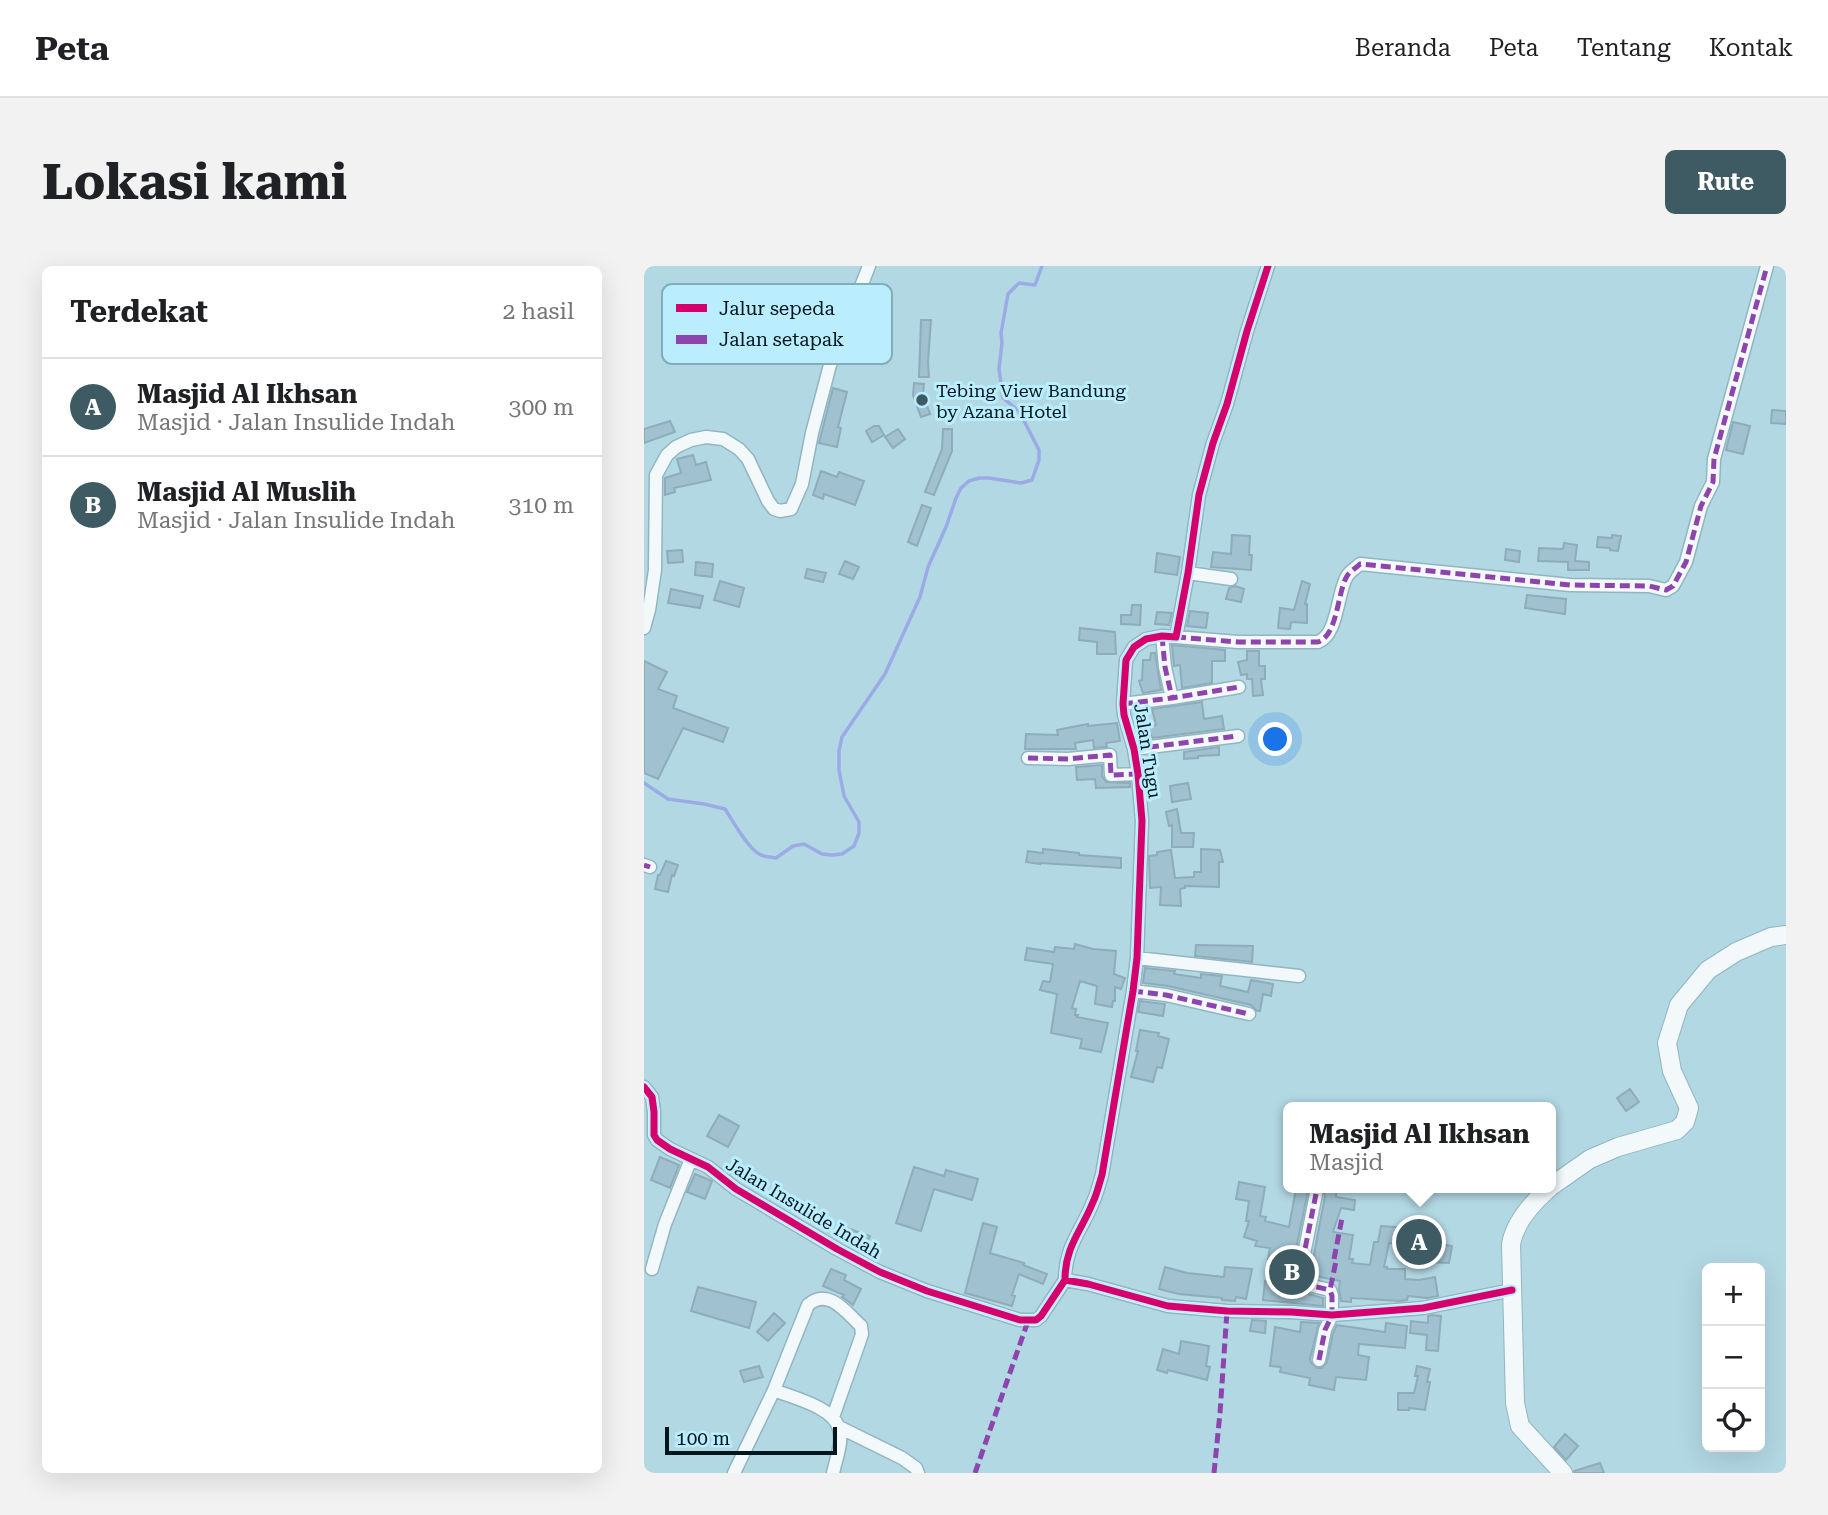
<!DOCTYPE html>
<html lang="id">
<head>
<meta charset="utf-8">
<style>
  body { margin:0; font-family:"Roboto Serif",serif; background:#f2f2f2; color:#202124 }
  .controls { position:absolute; right:21px; bottom:21px; display:grid; overflow:hidden; border-radius:10px; box-shadow:0 7px 28px #0002 }
  .controls button { width:63px; height:63px; display:grid; place-items:center; padding:0; border:0; border-bottom:2px solid #e0e0e0; background:#fff; color:#202124; font:35px sans-serif }
  .scale { position:absolute; left:21px; bottom:18px; width:172px; box-sizing:border-box; padding-left:7px; border:4px solid #00161d; border-top:0; font-size:19px; line-height:24px; white-space:nowrap; color:#00161d; -webkit-text-stroke:5px #baeefe; paint-order:stroke }
  .you { position:absolute; left:632px; top:474px; width:24px; height:24px; margin:-18px; border:5px solid #fff; border-radius:50%; background:#1a73e8; box-shadow:0 0 0 10px #1a73e833 }
  .badge { display:grid; place-items:center; width:46px; height:46px; border-radius:50%; background:#3e5a63; color:#fff; font-size:23px; font-weight:700 }
  .pin { position:absolute; translate:-50% -50%; border:4px solid #fff; box-shadow:0 2px 7px #0006 }
  .popup { position:absolute; left:639px; top:836px; width:273px; height:91px; box-sizing:border-box; display:grid; place-content:center; border-radius:10px; background:#fff; filter:drop-shadow(0 2px 5px #0005); font-size:23px; white-space:nowrap; color:#757577 }
  .popup b { font-size:26px; color:#202124 }
  .popup::after { content:''; position:absolute; left:50%; top:100%; margin-left:-14px; border:14px solid transparent; border-top-color:#fff }
  .list { margin:0; padding:0; list-style:none }
  h2 { display:flex; justify-content:space-between; align-items:center; height:91px; margin:0; padding:0 28px; font-size:30px }
  h2 small { font-size:23px; font-weight:400; color:#757577 }
  .list li { display:grid; grid-template-columns:46px 1fr auto; gap:21px; align-items:center; box-sizing:border-box; height:98px; padding:0 28px; border-top:2px solid #e0e0e0 }
  .list b { display:block; font-size:26px; white-space:nowrap }
  .list p { margin:0; font-size:23px; white-space:nowrap; color:#757577 }
  .list em { font-size:23px; font-style:normal; color:#757577 }
  .icon { flex:none; width:38px; height:38px; fill:none; stroke:currentColor; stroke-width:2; stroke-linecap:round; stroke-linejoin:round }
  .map { position:relative; flex:none; width:1142px; height:1207px; overflow:hidden; border-radius:10px }
  header { display:flex; align-items:center; gap:42px; box-sizing:border-box; height:98px; padding:0 35px; background:#fff; border-bottom:2px solid #e0e0e0 }
  header strong { font-size:33px }
  nav { display:flex; gap:38px; margin-inline-start:auto; font-size:24px }
  .intro { display:flex; align-items:center; justify-content:space-between; box-sizing:border-box; height:168px; padding:0 42px }
  h1 { margin:0; font-size:49px }
  .button { padding:18px 32px; border-radius:10px; background:#3e5a63; color:#fff; font-size:24px; font-weight:700 }
  main { display:flex; gap:42px; padding:0 42px }
  aside { flex:1; background:#fff; border-radius:10px; box-shadow:0 7px 28px #0002 }
  .map>svg:first-child { display:block }
  .lines { fill:none; stroke-linecap:round; stroke-linejoin:round }
  .stream { stroke:#9babe6; stroke-width:3.5 }
  .building { fill:#9fc1d0; stroke:#8eacba; stroke-width:2 }
  .minor-casing { stroke:#92b5c0; stroke-width:15 }
  .secondary-casing { stroke:#92b5c0; stroke-width:20 }
  .minor { stroke:#f3f9fb; stroke-width:12 }
  .secondary { stroke:#f3f9fb; stroke-width:18 }
  .quiet { stroke:#8e44ad; stroke-width:5; stroke-dasharray:10 5; stroke-linecap:butt }
  .cycleway-casing { stroke:#baeefe; stroke-width:11 }
  .cycleway { stroke:#d6006c; stroke-width:7 }
  .poi-dot { fill:#3e5a63; stroke:#baeefe; stroke-width:2.5 }
  .labels { text-anchor:middle; dominant-baseline:central; stroke-width:6; stroke-linejoin:round; paint-order:stroke }
  .poi-label { font-size:18px; fill:#00161d; stroke:#baeefe; text-anchor:start }
  .street-label { font-size:18px; fill:#00161d; stroke:#baeefe }
  .key { fill:#baeefe; stroke:#82adba; stroke-width:2 }
  .key-label { font-size:19px; fill:#00161d }
</style>
</head>
<body>
<header>
<strong>Peta</strong>
<nav><a>Beranda</a><a>Peta</a><a>Tentang</a><a>Kontak</a></nav>
</header>
<div class="intro"><h1>Lokasi kami</h1><a class="button">Rute</a></div>
<main>
<aside>
<h2>Terdekat<small>2 hasil</small></h2>
<ul class="list">
<li><span class="badge">A</span><div><b>Masjid Al Ikhsan</b><p>Masjid · Jalan Insulide Indah</p></div><em>300 m</em></li>
<li><span class="badge">B</span><div><b>Masjid Al Muslih</b><p>Masjid · Jalan Insulide Indah</p></div><em>310 m</em></li>
</ul>
</aside>
<div class="map">
<svg width="1142" height="1207" viewBox="0 0 1142 1207">
  <rect width="100%" height="100%" fill="#b2d8e4"/>
  <g class="lines">
    <path class="stream" d="M0,517L24,533L60,538L81,543C89,555 103,581 115,588C120,591 127,591 132,592L149,580L160,578L178,588L188,589L198,588L210,580L215,567V556L200,530L195,504V485L198,471L241,408L276,331L284,301L302,261L312,232L317,222L325,215L335,212H345L377,217L388,214L395,194V184L375,145L359,132L355,103L358,77L357,67L364,28L375,17L391,19L398,0"/>
  </g>
  <path class="building" d="M277,54H287L284,96L285,111H275Z
    M270,117L280,118L279,128L286,148L277,151L269,129Z
    M189,122L203,126L194,161L197,162L193,181L175,177Z
    M1128,144L1142,145V158L1127,157Z
    M26,155L31,166L0,177V163Z
    M1089,156L1106,160L1099,188L1082,184Z
    M230,160H235L240,169L228,176L222,165Z
    M254,163L261,173L249,182L241,171Z
    M299,163H308V185L290,229L281,226L298,183Z
    M49,189L52,199L62,196L67,214L30,222L31,226L21,229V212L37,207L33,193Z
    M177,205L193,211L195,206L220,215L211,239L180,228L179,233L169,229Z
    M278,239L287,242L273,280L264,276Z
    M588,269L606,270L605,289H608L607,304L567,301L569,286L587,288Z
    M968,269L977,270L974,285L966,284V282L953,281L954,271L968,272Z
    M920,277L933,279L931,295L945,296V304H924V296L894,295L895,282L919,283Z
    M862,283L876,285L875,296L861,294Z
    M38,284L39,296L24,297L23,285Z
    M513,287L536,291L533,309L511,306Z
    M201,295L215,301L209,313L195,308Z
    M52,296L69,298L68,311L51,309Z
    M163,303L182,307L179,316L161,312Z
    M76,315L100,322L95,341L70,334Z
    M658,315L666,318L661,338H663V357L647,356L646,363L634,362L636,342L650,344Z
    M591,320L600,323L597,336L582,333L585,322Z
    M27,323L59,330L56,342L24,337Z
    M883,329L922,333L921,348L881,342Z
    M488,339H497L496,359L477,358V349H487Z
    M546,345L564,347L562,362L543,360Z
    M513,346L528,347L525,359L511,358Z
    M436,362L471,366L472,388H453V376L435,374Z
    M528,379L581,384V395H568V417L538,422L536,399L530,400Z
    M603,385H615V400H621V413H617L619,429L609,430L608,413H603V408L597,409L594,396L603,394Z
    M507,387H511L517,424L499,427L495,415L498,414L499,394H506Z
    M0,395L23,406L14,423L33,430L29,442L84,462L79,476L39,462L14,513L0,507Z
    M558,436L560,453L578,450L580,463L508,472L504,462L512,459L508,443Z
    M473,457L476,475L462,477L463,481L450,482L449,474L431,477L432,483H381L382,468L414,469L413,464L428,461L444,458V460Z
    M575,481V489L554,490V492L540,493V486Z
    M458,499V510L462,516L486,517V521L452,522L451,513L433,514L432,501Z
    M544,517L547,533L528,536L526,520Z
    M533,543L537,567H550L549,581H528V559L525,560L522,546Z
    M399,583L435,587V589L477,592V602L396,597V598L382,596L384,585L399,587Z
    M557,583L576,584L579,596H575V621L541,620V622L536,623L537,640L516,639L517,621L506,622L505,590L513,589V586L527,584L531,612L550,611V606H557Z
    M22,595L34,599L30,610L28,609L24,626L11,623L14,609H16Z
    M431,678L449,683L472,685L470,708L481,712L477,723L471,721V735H469L468,741L451,738L453,720L436,715L428,742L432,743L431,749H434L433,751L464,757L457,786L436,782L438,773L407,767L413,728L396,724L399,715L406,716L409,698L381,694L383,682L410,686L411,681L430,683Z
    M552,679L609,680L608,696L551,690Z
    M501,702L531,705L530,708L557,712V708L578,710L576,720L604,726L607,714L629,718L627,730L619,728L616,745H613L607,739L524,720L499,717Z
    M496,735L521,738L519,750L494,746Z
    M496,764L515,767L514,770L525,773L518,802L513,801L509,816L487,811L494,785H492Z
    M986,823L995,836L982,845L973,832Z
    M75,849L95,860L84,881L63,870Z
    M16,891L35,899L26,922L7,914Z
    M270,901L300,910L302,904L334,913L328,934L290,923L277,965L252,957Z
    M51,908L68,915L61,933L43,926Z
    M595,916L621,921L616,950L622,951L621,955L645,961L652,923L664,925L648,1002V1014L653,1023L652,1027H661L679,1032V1040L619,1034L621,1015L639,1017L643,996L624,993L626,982L611,980L613,975L600,971L605,955H602L605,935L592,933Z
    M678,922L692,923V931L711,934L710,944L697,942L689,966L709,969L705,993H709L708,997L726,999L730,976H734L737,960L767,962L766,969L784,972V976L808,980L805,997L764,995L765,980L745,977L740,1001H743V1003H761V1013L775,1014L791,1011L794,1030L783,1032L764,1030L763,1034L756,1035L707,1032V1036L697,1035L695,1023L696,1015L666,1009L681,930Z
    M339,957L353,961L346,987L380,997L379,999L403,1008L399,1018L375,1008L368,1029L371,1030L368,1040L321,1027Z
    M197,960L226,970L222,980L194,970Z
    M521,1001L543,1007L580,1011L581,1001L608,1003L602,1033L592,1031L591,1035L578,1034V1032L535,1028L515,1023Z
    M187,1003L202,1009L200,1014L217,1023L209,1039L198,1031L200,1029L179,1020Z
    M54,1021L112,1036L105,1062L47,1045Z
    M130,1047L141,1057L124,1075L113,1066Z
    M788,1049L797,1050L794,1085L782,1084L783,1069L766,1067L767,1055L784,1057V1050Z
    M608,1054L622,1055L621,1067L606,1065Z
    M657,1056L675,1057L666,1093L667,1097L673,1102H678L683,1096L689,1067L693,1059L741,1066L742,1057L763,1060L761,1082L715,1078L714,1089L725,1091L722,1114L692,1111L690,1124L665,1119L666,1112L636,1106L637,1101L626,1100L631,1061L656,1066Z
    M537,1075L565,1080L562,1100L566,1101L563,1114L524,1104L523,1107L513,1104L519,1083L535,1088Z
    M115,1100L119,1111L100,1116L96,1105Z
    M773,1100L786,1103L783,1116H786L781,1144L765,1142V1144H754V1127H770L774,1110H771Z
    M921,1168L934,1180L922,1194L910,1181Z
    M956,1197L960,1207H931L930,1205Z"/>
  <g class="lines">
    <g class="minor-casing">
      <path id="minor" d="M544,307L587,313
        M0,362L5,344L11,304L12,209L23,189L32,181L47,174L62,171L79,173L95,183L104,193L124,235L130,243L136,245L147,243L158,218L168,167L186,99L225,0
        M518,370L521,401L528,432
        M532,371L594,376H674C694,369 693,327 703,310C706,305 712,302 716,298L926,319L1005,320L1022,324L1029,320L1042,296L1057,240L1069,216L1070,193L1123,0
        M479,438L528,432L595,421
        M490,483L594,470
        M384,492L424,493L466,489L467,509L494,508
        M0,599L6,601
        M493,692L655,710
        M489,725L522,729L605,748
        M0,821L8,831L10,846V869L13,874L26,883L64,901L92,923L193,983L236,1006L283,1025L376,1054H392L397,1050L421,1014L444,1018L524,1040L583,1045L647,1046L688,1049L779,1042L868,1024
        M672,928L657,1003V1013L660,1018L686,1024L688,1030V1049L681,1064L675,1094
        M8,1003L21,958L47,893
        M421,1014C421,980 437,966 449,936C453,928 455,918 458,909L489,725L493,692L498,555L494,508L490,483L480,449L479,438L482,394L490,381L502,373L518,370L532,371L544,307L555,229L569,177L583,138L603,65L624,0
        M130,1124C149,1132 190,1141 195,1163C199,1177 192,1193 189,1207
        M195,1161L258,1192L272,1202L274,1207
        M90,1207L130,1124L164,1039C184,1021 202,1046 217,1060L218,1068L215,1077L189,1151"/>
    </g>
    <g class="secondary-casing">
      <path id="secondary" d="M906,921L946,893L974,881L1033,864L1041,856L1045,842L1028,805L1023,777L1035,739L1064,704L1092,686L1127,671L1142,669
        M905,922C888,937 871,956 867,978L871,1137L876,1160L919,1207"/>
    </g>
    <use href="#minor" class="minor"/>
    <use href="#secondary" class="secondary"/>
    <path class="quiet" d="M518,370L521,401L528,432
      M532,371L594,376H674C694,369 693,327 703,310C706,305 712,302 716,298L926,319L1005,320L1022,324L1029,320L1042,296L1057,240L1069,216L1070,193L1123,0
      M479,438L528,432L595,421
      M490,483L594,470
      M384,492L424,493L466,489L467,509L494,508
      M0,599L6,601
      M489,725L522,729L605,748
      M672,928L657,1003V1013L660,1018L686,1024
      M675,1094L681,1064L688,1049V1030L686,1024L692,995L690,993L698,952
      M331,1207L384,1055
      M570,1207L576,1147L583,1045"/>
    <g class="cycleway-casing">
      <path id="cycleway" d="M0,821L8,831L10,846V869L13,874L26,883L64,901L92,923L193,983L236,1006L283,1025L376,1054H392L397,1050L421,1014L444,1018L524,1040L583,1045L647,1046L688,1049L779,1042L868,1024
        M421,1014C421,980 437,966 449,936C453,928 455,918 458,909L489,725L493,692L498,555L494,508L490,483L480,449L479,438L482,394L490,381L502,373L518,370L532,371L544,307L555,229L569,177L583,138L603,65L624,0"/>
    </g>
    <use href="#cycleway" class="cycleway"/>
  </g>
  <circle class="poi-dot" cx="278" cy="134" r="7"/>
  <g class="labels">
    <g class="poi-label">
      <text x="292" y="124">Tebing View Bandung<tspan x="292" dy="21">by Azana Hotel</tspan></text>
    </g>
    <g class="street-label">
      <text transform="translate(504 485) rotate(81)">Jalan Tugu</text>
      <text transform="translate(160 942) rotate(31)">Jalan Insulide Indah</text>
    </g>
  </g>
  <rect x="18" y="18" width="230" height="80" rx="10" class="key"/>
  <rect x="32" y="38" width="31" height="8" fill="#d6006c"/>
  <rect x="32" y="69" width="31" height="9" fill="#8e44ad"/>
  <g class="key-label">
    <text x="75" y="49">Jalur sepeda</text>
    <text x="75" y="80">Jalan setapak</text>
  </g>
</svg>
<div class="controls">
<button>+</button>
<button>−</button>
<button><svg class="icon" aria-label="locate" viewBox="0 0 24 24"><circle cx="12" cy="12" r="6"/><path d="M12 2v4M12 18v4M2 12h4M18 12h4"/></svg></button>
</div>
<div class="scale">100 m</div>
<div class="you"></div>
<div class="pin badge" style="left:775px;top:976px">A</div>
<div class="popup"><b>Masjid Al Ikhsan</b>Masjid</div>
<div class="pin badge" style="left:648px;top:1006px">B</div>
</div>
</main>
</body>
</html>
